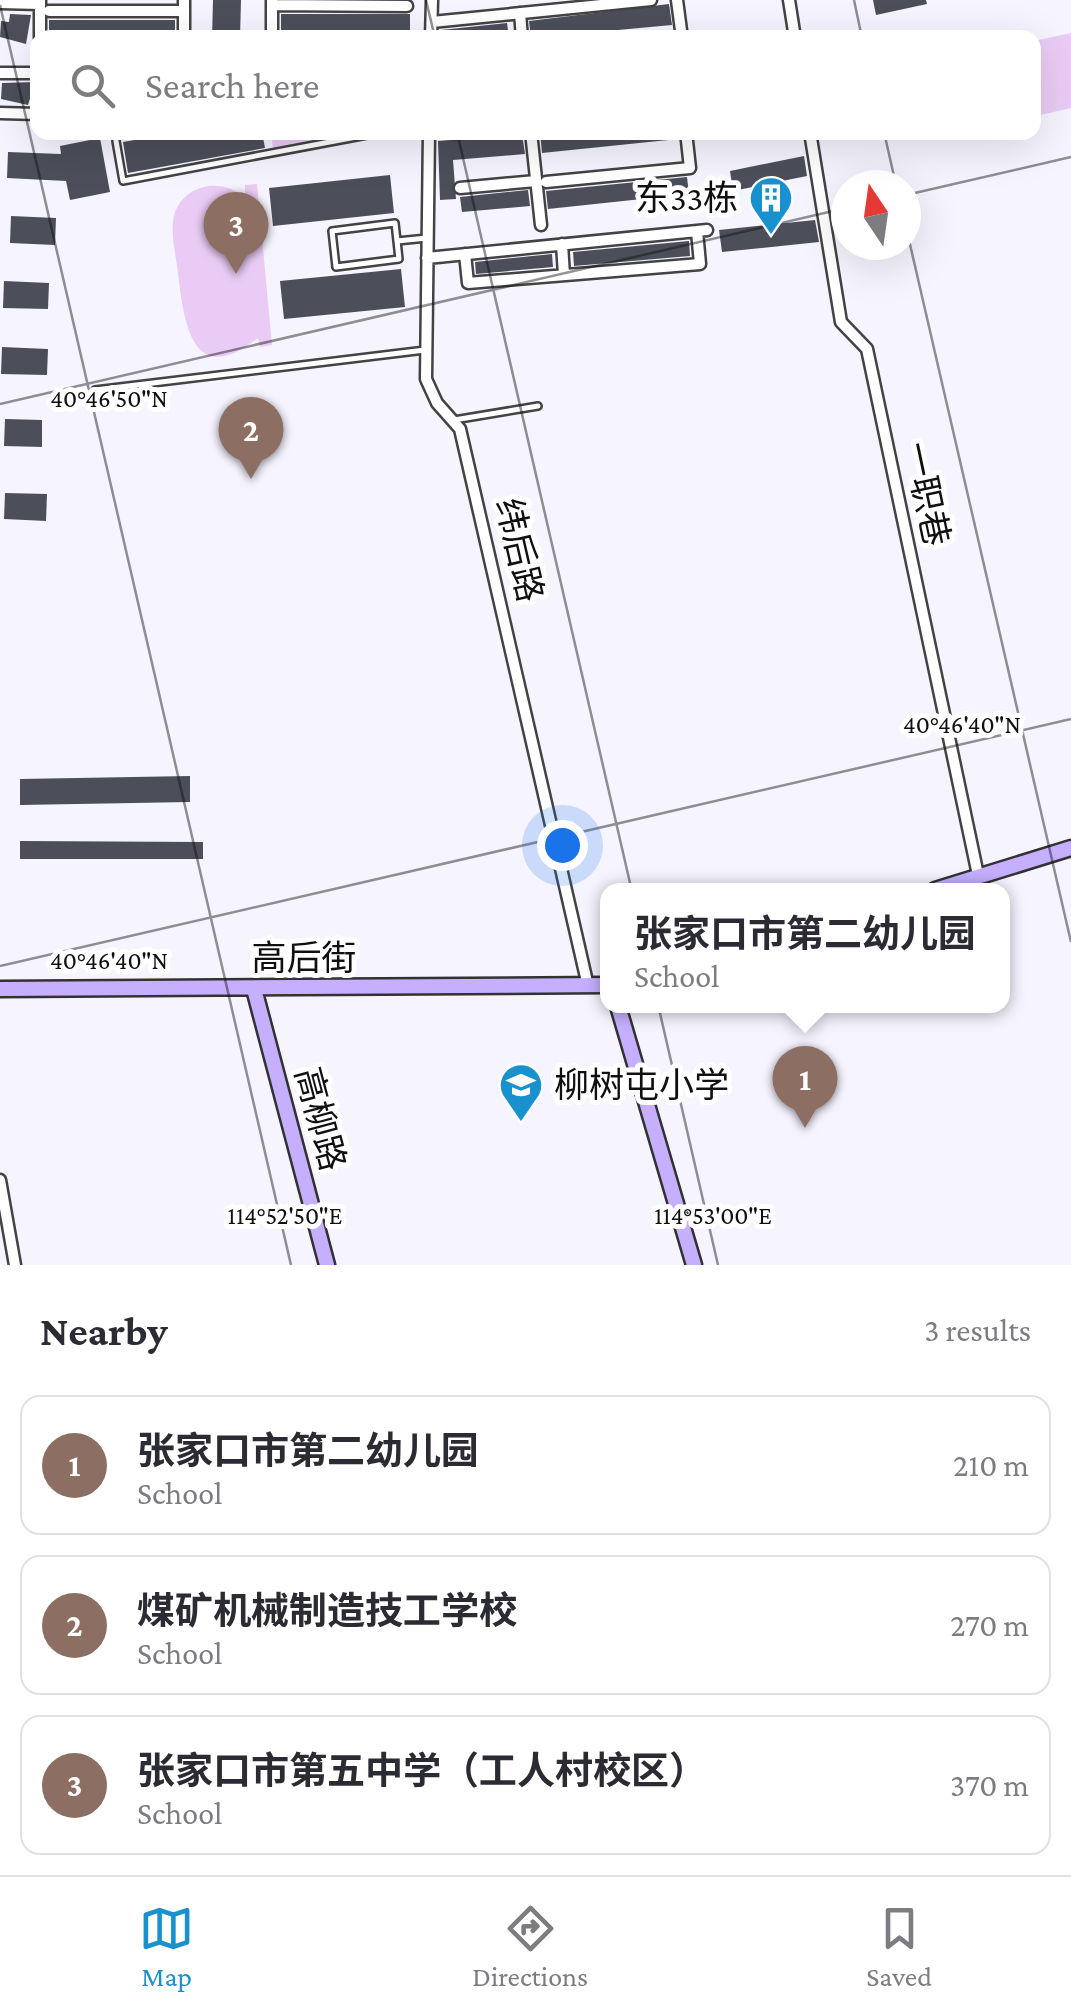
<!DOCTYPE html>
<html lang="en">
<head>
<meta charset="utf-8">
<style>
  body { margin:0; font-family:"Crimson Pro","Noto Sans SC",serif; background:#f7f7f7; color:#2b2b33 }
  .compass { position:absolute; left:831px; top:170px; width:90px; height:90px; border-radius:50%; background:#fff; box-shadow:0 10px 40px #0002; rotate:347deg }
  .you { position:absolute; left:562px; top:845px; width:35px; height:35px; margin:-25px; border:8px solid #fff; border-radius:50%; background:#1a73e8; box-shadow:0 0 0 15px #1a73e833 }
  .badge { display:grid; place-items:center; width:65px; height:65px; border-radius:50%; background:#1a91cf; color:#fff; font-size:32px; font-weight:700 }
  .pin { position:absolute; translate:-50% -82px; filter:drop-shadow(0 2px 5px #0008) }
  .pin::after { content:''; position:absolute; top:52px; width:35px; height:30px; background:inherit; clip-path:polygon(0 0,100% 0,50% 100%) }
  .popup { position:absolute; left:600px; top:883px; width:410px; height:130px; box-sizing:border-box; display:grid; place-content:center; border-radius:20px; background:#fff; filter:drop-shadow(0 2px 8px #0005); font-size:32px; white-space:nowrap; color:#7c7c81 }
  .popup b { font-size:38px; color:#2b2b33 }
  .popup::after { content:''; position:absolute; left:50%; top:100%; margin-left:-20px; border:20px solid transparent; border-top-color:#fff }
  .list { margin:0; padding:0; list-style:none }
  h2 { display:flex; justify-content:space-between; align-items:center; height:130px; margin:0; padding:0 40px; font-size:42px }
  h2 small { font-size:32px; font-weight:400; color:#7c7c81 }
  .list li { display:grid; grid-template-columns:65px 1fr auto; gap:30px; align-items:center; box-sizing:border-box; height:140px; margin:0 20px 20px; padding:0 20px; border:2px solid #e1e1e2; border-radius:20px }
  .list b { display:block; font-size:38px; white-space:nowrap }
  .list p { margin:0; font-size:32px; white-space:nowrap; color:#7c7c81 }
  .list em { font-size:32px; font-style:normal; color:#7c7c81 }
  .icon { flex:none; width:55px; height:55px; fill:none; stroke:currentColor; stroke-width:2; stroke-linecap:round; stroke-linejoin:round }
  .map { position:relative; flex:none; width:1071px; height:1265px; overflow:hidden }
  .search { position:absolute; background:#fff; box-shadow:0 10px 40px #0002; left:30px; right:30px; top:30px; height:110px; display:flex; align-items:center; gap:25px; box-sizing:border-box; padding:0 35px; border-radius:20px; color:#7c7c81; font-size:38px }
  .sheet { height:610px; background:#fff }
  nav { display:flex; justify-content:space-around; align-items:center; box-sizing:border-box; height:140px; border-top:2px solid #e1e1e2; background:#fff; font-size:28px; color:#7c7c81 }
  nav a { display:grid; justify-items:center; gap:5px }
  nav .on { color:#1a91cf }
  .map>svg:first-child { display:block }
  .pitch { fill:#eacbf5 }
  .building { fill:#4c4f5a }
  .lines { fill:none; stroke-linecap:round; stroke-linejoin:round }
  .lane-casing { stroke:#434343; stroke-width:10 }
  .street-casing { stroke:#434343; stroke-width:15 }
  .secondary-casing { stroke:#323232; stroke-width:19 }
  .lane { stroke:#fff; stroke-width:5 }
  .street { stroke:#fff; stroke-width:10 }
  .secondary { stroke:#c6afff; stroke-width:14 }
  .ticks { fill:none; stroke:#101010; stroke-width:2.5; stroke-opacity:0.45 }
  .labels { text-anchor:middle; dominant-baseline:central; stroke-width:10; stroke-linejoin:round; paint-order:stroke }
  .poi-label { font-size:35px; fill:#101010; stroke:#fff; text-anchor:end }
  .street-label { font-size:35px; fill:#101010; stroke:#fff }
  .ticks-label { font-size:25px; text-anchor:middle; fill:#101010; stroke:#fff; stroke-width:10; stroke-linejoin:round; paint-order:stroke }
</style>
</head>
<body>
<div class="map">
<svg width="1071" height="1265" viewBox="0 0 1071 1265">
  <rect width="100%" height="100%" fill="#f6f4ff"/>
  <path class="pitch" d="M1071,33V108L1036,116L1034,41Z
    M271,132H358V133L273,149Z
    M257,184L272,345L260,347L258,338C192,390 184,323 178,273C176,255 169,229 175,212C187,182 224,178 245,198V185Z"/>
  <path class="building" d="M213,0H241L240,38H212Z
    M873,0H926L927,4L876,15Z
    M669,4L672,25L531,38L529,21Z
    M10,14L31,15L26,44L0,37L1,21L9,22Z
    M281,14H410V35H281Z
    M49,20H175V38H49Z
    M507,23L509,38H441V30Z
    M35,82L28,105L1,99L2,83Z
    M180,132H262L265,148L128,173L123,142Z
    M540,132H677L678,139L542,153Z
    M522,134L525,154L453,160L456,199L440,200L438,141Z
    M100,138L110,192L70,200L66,181L7,178L8,152L61,154L60,146Z
    M804,156L807,176L733,191L730,171Z
    M390,175L394,213L273,226L269,188Z
    M687,177L689,194L548,209L546,191Z
    M528,190L530,206L462,212L460,197Z
    M11,216L56,218L55,245L10,243Z
    M815,220L819,242L722,252L719,230Z
    M689,241L690,256L574,266L573,252Z
    M552,254L553,267L476,274L475,262Z
    M401,269L405,307L284,319L280,281Z
    M4,281L49,283L48,309L3,308Z
    M2,347L48,349L47,375L1,374Z
    M5,419L42,420V447L4,446Z
    M5,493L47,494L46,521L4,519Z
    M190,776V802L20,805V779Z
    M20,841L203,842V859H20Z"/>
  <g class="lines">
    <g class="lane-casing">
      <path id="lane" d="M400,132L427,134
        M116,141L123,181L383,132
        M395,223L399,259L336,267L332,231Z
        M397,241L427,238
        M95,390L425,350
        M454,420L538,406"/>
    </g>
    <g class="street-casing">
      <path id="street" d="M184,0V38
        M677,0L682,38
        M789,0L795,38
        M40,1V38
        M272,1V38
        M0,3L40,4
        M272,5L407,6
        M49,11H184
        M520,13L522,38
        M432,22L651,0
        M431,38L432,0
        M0,73H38
        M0,113L38,114
        M429,132L426,379L437,403L460,429L588,986
        M531,132L541,225
        M810,132L841,322L867,349L978,875
        M455,134L473,132
        M546,182L690,168L686,132
        M460,188L536,181
        M562,244L564,275
        M465,254L468,283L700,264L697,231
        M427,258L707,230
        M0,1180L15,1265"/>
    </g>
    <g class="secondary-casing">
      <path id="secondary" d="M935,890L1071,848
        M0,989L608,985
        M254,989L327,1265
        M618,1006L694,1265"/>
    </g>
    <use href="#lane" class="lane"/>
    <use href="#street" class="street"/>
    <use href="#secondary" class="secondary"/>
  </g>
  <path class="ticks" d="M426,0L435,38M854,0L862,38M0,5L291,1265M457,132L718,1265M884,132L896,185M906,195L1071,157M906,227L1071,942M0,404L846,208M0,966L1071,719"/>
  <defs>
    <g id="building-pin" transform="scale(2.25)"><path d="M0 17L-7.5 6A9.5 9.5 0 1 1 7.5 6Z" fill="#1a91cf" stroke="#fff"/><path d="M-4-6H4V6H1V3H-1V6H-4ZM-2.5-4.3h1.7v1.8h-1.7ZM.8-4.3h1.7v1.8H.8ZM-2.5-1h1.7V.8h-1.7ZM.8-1h1.7V.8H.8Z" fill="#fff"/></g>
    <g id="school-pin" transform="scale(2.25)"><path d="M0 17L-7.5 6A9.5 9.5 0 1 1 7.5 6Z" fill="#1a91cf" stroke="#fff"/><path d="M0-5L7-2L0 1L-7-2ZM-4 1L0 2.5L4 1V4Q0 6-4 4Z" fill="#fff"/></g>
  </defs>
  <g fill-rule="evenodd">
    <use href="#building-pin" x="771" y="198"/>
    <use href="#school-pin" x="521" y="1085"/>
  </g>
  <g class="labels">
    <g class="poi-label">
      <text x="738" y="198">东33栋</text>
      <text x="554" y="1085" text-anchor="start">柳树屯小学</text>
    </g>
    <g class="street-label">
      <text transform="translate(926 494) rotate(78)">一职巷</text>
      <text transform="translate(519 550) rotate(77)">纬后路</text>
      <text x="304" y="958">高后街</text>
      <text transform="translate(320 1119) rotate(75)">高柳路</text>
    </g>
  </g>
  <g class="ticks-label">
    <text x="109" y="407">40°46'50"N</text>
    <text x="962" y="733">40°46'40"N</text>
    <text x="109" y="969">40°46'40"N</text>
    <text x="285" y="1224">114°52'50"E</text>
    <text x="713" y="1224">114°53'00"E</text>
  </g>
</svg>
<svg class="compass" viewBox="-18 -18 36 36"><path d="M0-13l5 13h-10z" fill="#e53935"/><path d="M0 13l5-13h-10z" fill="#7c7c81"/></svg>
<div class="you"></div>
<div class="pin badge" style="left:805px;top:1128px;background:#8d6e63">1</div>
<div class="popup"><b>张家口市第二幼儿园</b>School</div>
<div class="pin badge" style="left:251px;top:479px;background:#8d6e63">2</div>
<div class="pin badge" style="left:236px;top:274px;background:#8d6e63">3</div>
<div class="search"><svg class="icon" aria-label="search" viewBox="0 0 24 24"><circle cx="10" cy="10" r="6"/><path d="M15 15l6 6"/></svg>Search here</div>
</div>
<section class="sheet">
<h2>Nearby<small>3 results</small></h2>
<ul class="list">
<li><span class="badge" style="background:#8d6e63">1</span><div><b>张家口市第二幼儿园</b><p>School</p></div><em>210 m</em></li>
<li><span class="badge" style="background:#8d6e63">2</span><div><b>煤矿机械制造技工学校</b><p>School</p></div><em>270 m</em></li>
<li><span class="badge" style="background:#8d6e63">3</span><div><b>张家口市第五中学（工人村校区）</b><p>School</p></div><em>370 m</em></li>
</ul>
</section>
<nav>
<a class="on"><svg class="icon" aria-label="map" viewBox="0 0 24 24"><path d="M3 6l6-2 6 2 6-2v14l-6 2-6-2-6 2zM9 4v14M15 6v14"/></svg>Map</a>
<a><svg class="icon" aria-label="directions" viewBox="0 0 24 24"><path d="M12 3l9 9-9 9-9-9zM9 14v-3h6M13 9l2 2-2 2"/></svg>Directions</a>
<a><svg class="icon" aria-label="saved" viewBox="0 0 24 24"><path d="M7 4h10v16l-5-4-5 4z"/></svg>Saved</a>
</nav>
</body>
</html>
